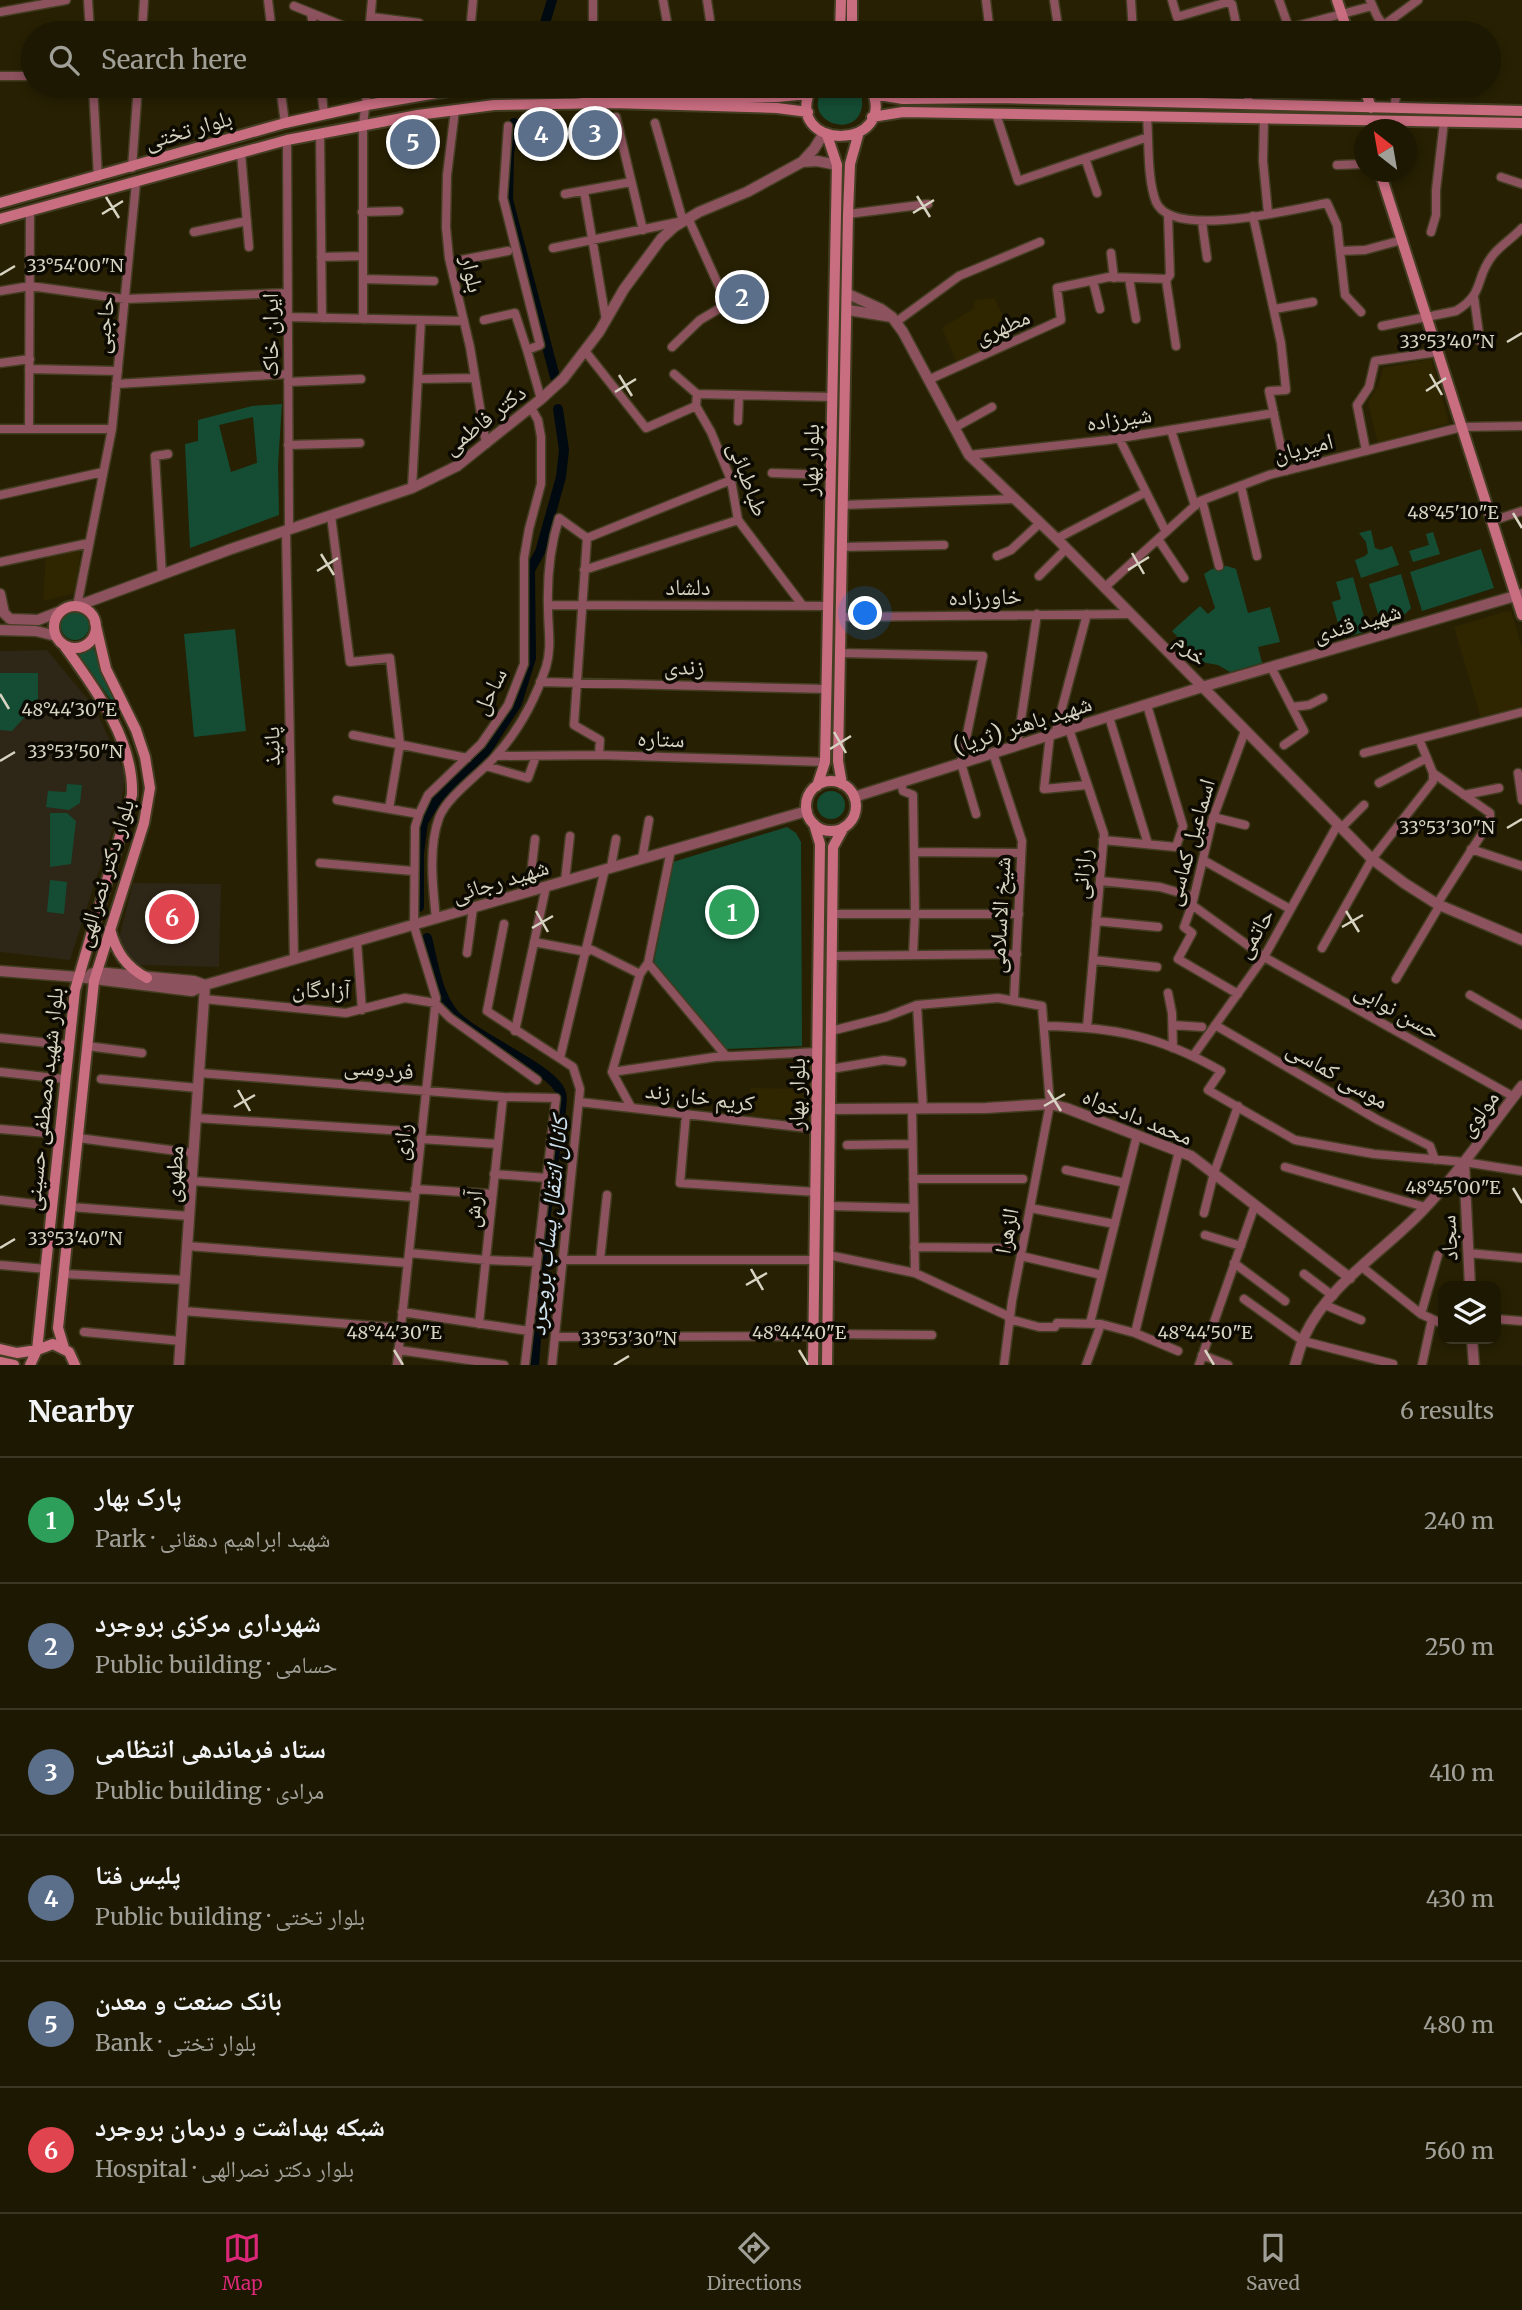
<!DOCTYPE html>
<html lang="en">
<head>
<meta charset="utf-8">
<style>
  body { margin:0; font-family:Merriweather,"Noto Naskh Arabic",serif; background:#2a2511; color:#f1f3f6 }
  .controls { position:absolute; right:21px; bottom:21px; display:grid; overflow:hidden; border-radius:14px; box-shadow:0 4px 10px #0003 }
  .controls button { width:63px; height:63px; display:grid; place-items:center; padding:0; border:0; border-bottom:2px solid #3b3724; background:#1d1802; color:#f1f3f6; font:35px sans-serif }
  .compass { position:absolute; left:1354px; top:119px; width:63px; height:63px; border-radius:50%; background:#1d1802; box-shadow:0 4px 10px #0003; rotate:329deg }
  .you { position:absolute; left:866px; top:614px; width:24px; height:24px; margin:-18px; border:5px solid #fff; border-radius:50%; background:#1a73e8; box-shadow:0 0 0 10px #1a73e833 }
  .badge { display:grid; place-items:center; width:46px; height:46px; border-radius:50%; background:#db2777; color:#fff; font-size:23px; font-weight:700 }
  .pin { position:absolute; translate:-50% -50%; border:4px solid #fff; box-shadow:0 2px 7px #0006 }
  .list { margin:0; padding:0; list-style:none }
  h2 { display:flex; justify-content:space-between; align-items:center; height:91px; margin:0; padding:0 28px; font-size:30px }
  h2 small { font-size:23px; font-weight:400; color:#a0a099 }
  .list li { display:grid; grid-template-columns:46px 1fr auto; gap:21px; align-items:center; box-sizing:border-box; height:126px; padding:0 28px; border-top:2px solid #3b3724 }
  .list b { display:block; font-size:26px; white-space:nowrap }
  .list p { margin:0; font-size:23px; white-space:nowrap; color:#a0a099 }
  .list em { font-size:23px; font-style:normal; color:#a0a099 }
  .icon { flex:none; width:38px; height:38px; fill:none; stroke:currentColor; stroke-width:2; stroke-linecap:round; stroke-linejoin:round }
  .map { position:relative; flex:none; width:1522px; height:1365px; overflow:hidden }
  .search { position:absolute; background:#1d1802; box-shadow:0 4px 10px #0003; left:21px; right:21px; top:21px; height:77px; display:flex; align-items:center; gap:18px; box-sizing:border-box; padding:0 24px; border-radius:38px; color:#a0a099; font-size:26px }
  .sheet { height:847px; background:#1d1802 }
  nav { display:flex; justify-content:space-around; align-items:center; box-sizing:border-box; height:98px; border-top:2px solid #3b3724; background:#1d1802; font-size:19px; color:#a0a099 }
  nav a { display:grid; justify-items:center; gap:4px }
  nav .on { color:#db2777 }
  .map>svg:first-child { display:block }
  .built { fill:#2f2600 }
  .medical { fill:#2e2616 }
  .green { fill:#154d34; fill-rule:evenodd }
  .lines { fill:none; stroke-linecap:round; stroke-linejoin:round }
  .canal { stroke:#020a11; stroke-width:10 }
  .minor-casing { stroke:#433d22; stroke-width:11 }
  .tertiary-casing { stroke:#433d22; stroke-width:13 }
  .secondary-casing { stroke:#433d22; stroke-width:14 }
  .minor { stroke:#8c525e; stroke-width:8 }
  .tertiary { stroke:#8c525e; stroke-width:10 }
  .secondary { stroke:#c96d81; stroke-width:10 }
  .ticks { fill:none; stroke:#d7d3c2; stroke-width:2.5 }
  .labels { text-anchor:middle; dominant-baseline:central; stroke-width:7; stroke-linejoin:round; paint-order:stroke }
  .street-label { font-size:23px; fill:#d7d3c2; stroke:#0d0a02 }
  .water-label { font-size:24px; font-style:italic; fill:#cfe3f1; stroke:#0d0a02 }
  .ticks-label { font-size:18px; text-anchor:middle; fill:#d7d3c2; stroke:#0d0a02; stroke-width:7; stroke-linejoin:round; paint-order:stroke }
</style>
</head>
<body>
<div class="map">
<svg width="1522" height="1365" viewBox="0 0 1522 1365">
  <rect width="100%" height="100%" fill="#272003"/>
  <path class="built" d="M994,298L1015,337L956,361L942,328L973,309L975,300Z
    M1431,359L1449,423L1378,444L1368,402L1379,384L1383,368Z
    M81,549L75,593L43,601L46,555Z
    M1511,610L1522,648V706L1481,718L1454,627Z
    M751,1088L805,1089V1120L750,1116Z"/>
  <path class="medical" d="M47,650L95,708L125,774L122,799L70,960L0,952V651Z
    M133,883L221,884L219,967L138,965L118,942Z"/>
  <path class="green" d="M826,86H855C861,92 863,98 862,106C857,143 796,119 826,86Z
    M282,404L278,465L279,515L190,548L185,444L198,441V420L252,406ZM253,417L257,463L231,472L219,425Z
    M1371,530L1375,548L1381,550L1392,546L1399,565L1361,578L1355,560L1365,556L1368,553L1366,542L1359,533Z
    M1433,532L1440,554L1413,562L1409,551L1429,545L1426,534Z
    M1481,549L1494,588L1422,611L1410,572Z
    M1227,566L1236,569L1248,613L1270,607L1280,642L1258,647L1262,663L1230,672L1218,665L1201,662L1172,631L1200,606L1208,614L1215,608L1204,574L1212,569Z
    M1401,574L1411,608C1401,619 1393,623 1379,617L1369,584Z
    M1353,577L1368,631L1342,638L1332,602L1341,599L1336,582Z
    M61 626a14 14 0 1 1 28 0a14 14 0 1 1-28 0Z
    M235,629L246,731L194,737L184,634Z
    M92,645L120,713L77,652Z
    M0,673H38V702L12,731L0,730Z
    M67,784L82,785L80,803L69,810L46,807L48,791L66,792Z
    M817 805a14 14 0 1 1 28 0a14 14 0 1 1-28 0Z
    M50,813H67L76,821L71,864L50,867Z
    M787,827L796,833L801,842L802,1046L726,1049L654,962L673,862Z
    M50,880L67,882L64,914L47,912Z"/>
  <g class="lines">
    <path class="canal" d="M542,33L552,0
      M514,123L509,154L508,200L555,377
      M419,907V853L423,822L438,798L486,751L517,703L531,658L530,570L540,552L561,477L564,450L558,409
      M427,938C433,961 437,995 454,1014C475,1038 554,1069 561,1093C563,1097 561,1105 561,1109L546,1213L534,1365"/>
    <g class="minor-casing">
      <path id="minor" d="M88,0L90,33
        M268,0L272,33
        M663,0L669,33
        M707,0L712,33
        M986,0L990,33
        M1054,0L1059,33
        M1131,0L1133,33
        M1172,0L1177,17L1228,2L1232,4L1238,33
        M1279,0L1289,28L1372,6
        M1370,0L1377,16L1389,33
        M294,6L361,33
        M0,12L66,0
        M311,13L314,33
        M371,17L419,23
        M1384,25L1418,0
        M142,33L144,0
        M369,33L372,0
        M470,33L473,0
        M593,33V0
        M0,76H33
        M93,86L98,177
        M280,86L285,123
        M321,86L324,114
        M721,86L722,97
        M997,86L998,98
        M1066,86L1068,101
        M1137,86L1139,102
        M1248,105L1249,86
        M1394,108L1398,86
        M455,110L447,175L446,227L449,258L470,347L486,444
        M996,114L1018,181L1148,137
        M1147,116C1149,142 1147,179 1156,202C1172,240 1295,209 1327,203L1337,225L1345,295L1361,312
        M616,117L643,230
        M1264,118L1263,161L1268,213
        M508,126L503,198L540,345L527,350L541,399
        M320,133L322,318
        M287,140L289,530
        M241,153L249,247
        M1085,158L1097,193
        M1337,165L1364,164
        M132,168L138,86
        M1501,177L1522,184
        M584,191L606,320
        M565,194L631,182
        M362,212L399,211
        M848,214L928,204
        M1168,215L1170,275L1166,280L1176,346
        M1253,216L1281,343L1286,390L1269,391L1286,471
        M1202,222L1207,258
        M194,232L247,221
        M1431,232L1436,215V190L1444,122
        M553,248L683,221L655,123
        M1340,251L1365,250L1402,240
        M1111,253L1114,278
        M321,257L362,256
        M450,262L508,251
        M1129,278L1136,319
        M363,279L434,281
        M1093,281L1100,309
        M0,291L30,286L125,299L288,293
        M1474,297L1480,341
        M1275,309L1313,302
        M288,317L464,321
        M363,319V124L368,86
        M484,320L515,313L527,350
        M896,322L959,276L1040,242
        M1382,326L1456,311C1486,293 1474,278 1493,255C1501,245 1513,238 1522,228
        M672,347L700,320L727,304L688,218
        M585,351L646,428L696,406
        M0,363L30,359
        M29,369L118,371
        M674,374L697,394L833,397
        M418,379L475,378
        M928,380L1061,320L1057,288L1109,277L1167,279
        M288,382L361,379
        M116,384L288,374
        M697,394L696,406L711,432L731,480L738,520L803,606
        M738,421L739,395
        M954,428L992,407
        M0,429H112
        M29,429L30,211
        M1171,430L1195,506
        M1119,438L1166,532
        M288,445L360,443
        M1366,451L1357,405L1369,387L1375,361L1438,352
        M969,455L1108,440L1274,413
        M772,473L831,475
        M1241,486L1257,556
        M412,488L421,320
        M0,495L103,472
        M1202,500L1219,566
        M842,505L1014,499
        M331,516L350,662L390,658L400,744L389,809
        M1492,521L1522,511
        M286,531L294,960
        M587,538L574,725L600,740L599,755
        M587,538L731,480
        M1056,539L1146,492
        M1158,539L1184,578
        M841,547L944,545
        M997,556L1011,550L1040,523
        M0,562L89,543
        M584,570L738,520
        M162,575L155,456L168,454
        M1039,576L1066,549
        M1104,588L1200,501L1269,475L1462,427L1522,426
        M548,605L829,606
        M77,606L112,429L136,183
        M840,617L1130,614
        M839,653L983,656L961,763L976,814
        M1271,667L1304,731L1284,745
        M540,682L827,689
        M1292,707L1309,705L1323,698
        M1109,717L1148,844
        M1069,729L1104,834L1087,1027
        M1055,734L1087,614
        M353,735L467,758
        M1050,735L1044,789L1087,785
        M1017,746L1037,614
        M993,753L1022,841L1014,999
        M1364,753L1522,712
        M496,756L599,755L825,762
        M486,766L528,778L536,756
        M1433,773L1490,813V821L1437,904
        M1518,773L1522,800
        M901,783L903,791L913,795L915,913L913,955
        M1379,783L1427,758
        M1464,795L1499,788
        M337,800L419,814
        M1213,817L1245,825
        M1341,828L1364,805
        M1103,840L1176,847L1183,826L1147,705
        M1471,849L1522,866
        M671,850L648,963L726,1056
        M914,852L1021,853
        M642,859L649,820
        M1203,860L1290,909
        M320,863L413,871
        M611,867L616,839
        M565,881L570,836
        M1100,881L1160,887L1194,897
        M529,892L535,839
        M1192,905L1264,957L1514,1097
        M832,914H1019
        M436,919C433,889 428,847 439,818C446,798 478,775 493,759C517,733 535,701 546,667C552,647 548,629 548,608C547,578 550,547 559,518L587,538
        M1096,921L1158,927
        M504,924L487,1011L573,1067L580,1089L552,1365
        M357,942L362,1010
        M534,942L587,952
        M588,948L640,974
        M1322,948L1372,859L1433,781V773L1419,739
        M467,953L473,908
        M832,956L1017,954
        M1093,960L1157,967
        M1396,979L1440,905
        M1168,993L1172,1013L1173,1048
        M1238,994L1178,959L1192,933L1184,927L1192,905L1212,821L1245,731
        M1470,995L1522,1025
        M204,999L346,1013L405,998L435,1003L450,1018L537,1080
        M917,1005L923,1108
        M1173,1025L1202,1027
        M1215,1025L1378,1120L1430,1146L1435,1160
        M1044,1026C1114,1027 1160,1036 1221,1071L1208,1090L1295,1140L1374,1154L1464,1162L1522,1171
        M515,1031L546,887
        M831,1031L886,1017L917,1005L998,998L1042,1006L1050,1104L1012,1301L1004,1365
        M0,1038L68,1045
        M87,1046L142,1053
        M1193,1056L1264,957L1338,824
        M560,1058L605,869
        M831,1069L884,1060L902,1062
        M0,1072L64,1079
        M612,1072L715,1057L818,1052
        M199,1073L503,1097L556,1098L525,1365
        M101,1079L198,1088
        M579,1102L816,1129
        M631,1107L612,1072L640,974L648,963
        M912,1108L915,1273
        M686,1114L680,1183L816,1192
        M196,1118L421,1132
        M0,1129L59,1134
        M78,1138L193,1153
        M421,1139L498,1144
        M847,1145L912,1144
        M1285,1167L1425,1207
        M1066,1170L1125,1183
        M494,1174L547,1178
        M913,1179H1023
        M192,1181L414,1197
        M415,1189L492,1194
        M0,1200L52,1206
        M829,1206L914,1208
        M71,1207L189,1216
        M1030,1208L1115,1224
        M1204,1213L1214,1173L1238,1106
        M1205,1235L1241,1246
        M187,1246L408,1263
        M914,1247L1008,1248
        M409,1253L486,1260L537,1262
        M1468,1253L1522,1258
        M828,1255L915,1273L1010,1317
        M1021,1256L1102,1275
        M563,1260H815
        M600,1260L607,1195
        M1234,1263L1285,1301
        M0,1265L46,1269
        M1362,1267L1421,1314L1443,1324
        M64,1274L185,1280
        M1304,1274L1333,1296
        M1244,1299L1303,1341L1393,1364
        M1325,1305L1361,1320
        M183,1311L401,1328
        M402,1312L529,1331
        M1421,1314L1438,1255
        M1009,1319L1039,1327H1055L1057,1323L1101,1324L1135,1333L1178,1351
        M1496,1319L1522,1321
        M1090,1323L1137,1135
        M479,1324L503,1097
        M84,1332L181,1341
        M1135,1333L1179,1151
        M827,1334L932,1335
        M555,1337L814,1336
        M398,1350L504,1365
        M1202,1355L1228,1365
        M397,1365L436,998L414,926L415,827L419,814L428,795L481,744L508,705L524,664V558L529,529L541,484V437L538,420L531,408
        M1086,1365L1101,1324
        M1199,1365L1255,1205
        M1422,1365L1432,1319"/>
    </g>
    <g class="tertiary-casing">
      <path id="tertiary" d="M802,162L817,161L837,165
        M848,310L892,317L881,309L848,294
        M892,317L903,332L969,455L1058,540L1372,859L1404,883L1437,904L1522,940
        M0,594L4,613L10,619L38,620L61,611
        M77,606L231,549L412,488L457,466L541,399L563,379L599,332L624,289L661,239L674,227L699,212L747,192L802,162L814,149L824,133
        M0,630L36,631L56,636
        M854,797L1202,687L1522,594
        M0,971L78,977L192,991L205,985L807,811
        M91,974L96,972L194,981L205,985
        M830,1109L986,1108L1050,1104L1066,1108L1191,1156L1350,1278
        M1464,1162L1470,1286
        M1472,1339L1474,1365
        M179,1365L205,985
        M1295,1365C1298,1355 1301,1344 1305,1335C1329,1284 1384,1251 1422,1211C1459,1173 1489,1128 1522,1086"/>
    </g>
    <g class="secondary-casing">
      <path id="secondary" d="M1337,0L1348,33
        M840,33L841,0
        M852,33V0
        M812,86C779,153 903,152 870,86
        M1364,86L1371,108
        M873,94L903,99L998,98L1522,111
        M872,117L903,112L1522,123
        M1380,172L1522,615
        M0,203L285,123L367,105L466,88L514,89L591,94L722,97H777L808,94
        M0,219L287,140L418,115L494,105L613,103L777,108L808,112
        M54 627a21 21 0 1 1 42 0a21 21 0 1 1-42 0Z
        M806 806a25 25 0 1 1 50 0a25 25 0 1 1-50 0Z
        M842,784L838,761L848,214L850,164L859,132
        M817,786L825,762L837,165L827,135
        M110,929C116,952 126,967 147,978
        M64,1348L58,1328L94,981L144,823L150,788L145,757L136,730L106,669L95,622
        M0,1349L17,1353L37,1350L75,990L132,795C134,739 94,687 63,644
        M0,1362L14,1365
        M30,1365L37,1350L53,1344L69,1352L75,1365
        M813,1365L820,844L814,824
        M827,1365L833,847L844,827"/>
    </g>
    <use href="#minor" class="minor"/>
    <use href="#tertiary" class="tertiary"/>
    <use href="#secondary" class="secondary"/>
  </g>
  <path class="ticks" d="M917,196L930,217M106,197L119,218M913,213L934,200M102,214L123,201M0,275L15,266M1507,342L1522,333M1430,374L1442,395M619,375L632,396M1426,391L1446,378M615,392L636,379M1513,513L1522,528M1132,553L1144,574M321,554L334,575M1128,570L1149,557M317,571L338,558M0,694L9,709M834,732L846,753M830,749L851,736M0,761L15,752M1507,828L1522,819M536,911L548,932M1346,911L1359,932M1342,927L1363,915M532,928L553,916M238,1090L250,1111M1048,1090L1061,1111M1044,1106L1065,1094M234,1107L255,1095M1513,1188L1522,1203M0,1248L15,1239M751,1269L763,1290M746,1285L767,1273M394,1350L403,1365M799,1350L808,1365M1205,1350L1214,1365M614,1365L629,1356"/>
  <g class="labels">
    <g class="street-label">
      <text transform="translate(188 129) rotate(-16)">بلوار تختی</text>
      <text transform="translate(473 274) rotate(78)">بلوار</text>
      <text transform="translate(103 325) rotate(-84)">حاجبی</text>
      <text transform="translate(1002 326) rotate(-23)">مطهری</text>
      <text transform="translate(269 335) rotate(-90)">ایران خاک</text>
      <text transform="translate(1119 418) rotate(-8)">شیرزاده</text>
      <text transform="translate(484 419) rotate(-38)">دکتر فاطمی</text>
      <text transform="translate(1303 447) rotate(-14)">امیریان</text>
      <text transform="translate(810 460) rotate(-89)">بلوار بهار</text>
      <text transform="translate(749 479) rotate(70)">طباطبائی</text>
      <text x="688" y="586">دلشاد</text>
      <text transform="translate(985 596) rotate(-1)">خاورزاده</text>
      <text transform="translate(1357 622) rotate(-16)">شهید قندی</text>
      <text transform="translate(1192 649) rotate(45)">خرم</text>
      <text transform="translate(684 666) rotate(1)">زندی</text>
      <text transform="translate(489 691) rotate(-63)">ساحل</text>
      <text transform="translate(1022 724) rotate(-18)">شهید باهنر (ثریا)</text>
      <text transform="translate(661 738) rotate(2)">ستاره</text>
      <text transform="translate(271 746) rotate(-91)">پانیذ</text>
      <text transform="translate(1189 842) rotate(-74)">اسماعیل کماسی</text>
      <text transform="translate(104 873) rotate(-73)">بلوار دکتر نصرالهی</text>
      <text transform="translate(1081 874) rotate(-85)">رازانی</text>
      <text transform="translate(500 880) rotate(-17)">شهید رجائی</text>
      <text transform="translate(999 915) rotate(-87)">شیخ الاسلامی</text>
      <text transform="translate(1254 933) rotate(-59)">حاتمی</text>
      <text transform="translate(321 989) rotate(2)">آزادگان</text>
      <text transform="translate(1398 1010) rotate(29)">حسن نوابی</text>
      <text transform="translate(379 1068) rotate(5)">فردوسی</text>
      <text transform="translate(1338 1074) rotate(30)">موسی کماسی</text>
      <text transform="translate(796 1094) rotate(-89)">بلوار بهار</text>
      <text transform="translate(700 1096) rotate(7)">کریم خان زند</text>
      <text transform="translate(43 1099) rotate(-84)">بلوار شهید مصطفی حسینی</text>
      <text transform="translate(1478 1113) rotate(-53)">مولوی</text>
      <text transform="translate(1138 1116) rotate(22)">محمد دادخواه</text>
      <text transform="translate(401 1142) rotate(-84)">رازی</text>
      <text transform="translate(173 1174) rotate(-86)">مطهری</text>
      <text transform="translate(472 1209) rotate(-85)">آرش</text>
      <text transform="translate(1006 1231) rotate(-79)">الزهرا</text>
      <text transform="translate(1448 1238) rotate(-93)">سجاد</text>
    </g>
    <g class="water-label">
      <text transform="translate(548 1226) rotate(-84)">کانال انتقال پساب بروجرد</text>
    </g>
  </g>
  <g class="ticks-label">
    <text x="75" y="272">33°54'00"N</text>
    <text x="1447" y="348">33°53'40"N</text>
    <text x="1453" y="519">48°45'10"E</text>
    <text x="69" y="716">48°44'30"E</text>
    <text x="75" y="758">33°53'50"N</text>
    <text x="1447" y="834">33°53'30"N</text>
    <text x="1453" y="1194">48°45'00"E</text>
    <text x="75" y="1245">33°53'40"N</text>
    <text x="394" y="1339">48°44'30"E</text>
    <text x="799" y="1339">48°44'40"E</text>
    <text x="1205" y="1339">48°44'50"E</text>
    <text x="629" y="1345">33°53'30"N</text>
  </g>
</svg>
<div class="controls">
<button><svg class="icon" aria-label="layers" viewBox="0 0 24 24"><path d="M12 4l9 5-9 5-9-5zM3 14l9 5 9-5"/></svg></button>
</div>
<svg class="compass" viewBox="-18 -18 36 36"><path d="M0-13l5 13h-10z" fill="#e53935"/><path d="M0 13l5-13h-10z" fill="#a0a099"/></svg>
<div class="you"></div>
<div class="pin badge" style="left:732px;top:912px;background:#2e9e5b">1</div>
<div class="pin badge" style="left:742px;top:297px;background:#5c6f8a">2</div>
<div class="pin badge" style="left:595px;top:133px;background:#5c6f8a">3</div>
<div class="pin badge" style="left:541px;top:134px;background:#5c6f8a">4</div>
<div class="pin badge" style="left:413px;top:142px;background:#5c6f8a">5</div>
<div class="pin badge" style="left:172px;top:917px;background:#e0444e">6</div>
<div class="search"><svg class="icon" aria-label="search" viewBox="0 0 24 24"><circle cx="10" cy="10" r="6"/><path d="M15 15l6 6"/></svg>Search here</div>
</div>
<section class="sheet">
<h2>Nearby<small>6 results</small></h2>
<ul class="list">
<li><span class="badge" style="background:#2e9e5b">1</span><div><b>پارک بهار</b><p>Park · شهید ابراهیم دهقانی</p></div><em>240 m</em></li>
<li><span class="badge" style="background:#5c6f8a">2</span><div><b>شهرداری مرکزی بروجرد</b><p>Public building · حسامی</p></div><em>250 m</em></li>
<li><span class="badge" style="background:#5c6f8a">3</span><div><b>ستاد فرماندهی انتظامی</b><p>Public building · مرادی</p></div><em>410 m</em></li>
<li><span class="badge" style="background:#5c6f8a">4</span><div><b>پلیس فتا</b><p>Public building · بلوار تختی</p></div><em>430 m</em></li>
<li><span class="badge" style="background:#5c6f8a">5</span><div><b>بانک صنعت و معدن</b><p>Bank · بلوار تختی</p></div><em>480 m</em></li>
<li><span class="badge" style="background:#e0444e">6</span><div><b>شبکه بهداشت و درمان بروجرد</b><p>Hospital · بلوار دکتر نصرالهی</p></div><em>560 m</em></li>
</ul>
</section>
<nav>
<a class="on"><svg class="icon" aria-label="map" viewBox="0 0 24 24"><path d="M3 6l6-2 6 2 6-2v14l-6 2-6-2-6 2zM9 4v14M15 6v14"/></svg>Map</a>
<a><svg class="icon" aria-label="directions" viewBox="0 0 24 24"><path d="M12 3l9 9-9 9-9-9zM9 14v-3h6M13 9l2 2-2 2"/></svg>Directions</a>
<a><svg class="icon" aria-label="saved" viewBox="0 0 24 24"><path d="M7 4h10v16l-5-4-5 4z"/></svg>Saved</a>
</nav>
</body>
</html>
